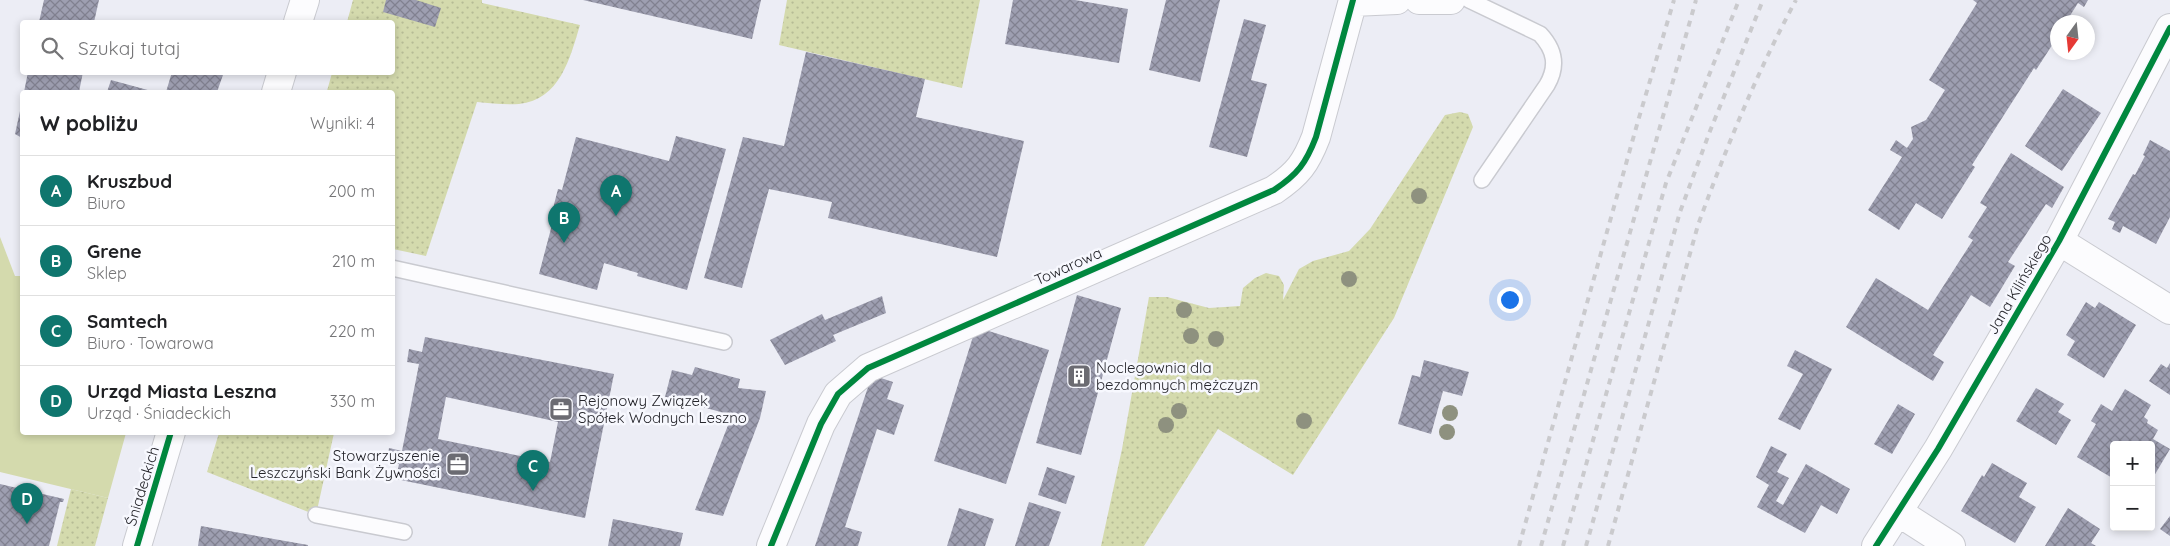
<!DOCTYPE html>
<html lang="pl">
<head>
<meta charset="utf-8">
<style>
  body { margin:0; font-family:Quicksand,sans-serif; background:#f2f2f2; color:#202124 }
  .controls { position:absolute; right:15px; bottom:15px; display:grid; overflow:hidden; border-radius:5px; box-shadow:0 2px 8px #0003 }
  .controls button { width:45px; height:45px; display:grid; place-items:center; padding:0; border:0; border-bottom:1px solid #e0e0e0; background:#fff; color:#202124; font:25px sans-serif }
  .compass { position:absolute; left:2050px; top:15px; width:45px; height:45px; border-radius:50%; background:#fff; box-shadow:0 2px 8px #0003; rotate:195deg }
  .you { position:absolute; left:1509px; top:299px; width:18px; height:18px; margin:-12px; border:4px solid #fff; border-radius:50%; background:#1a73e8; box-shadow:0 0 0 8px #1a73e833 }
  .badge { display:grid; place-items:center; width:32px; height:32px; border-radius:50%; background:#0f766e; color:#fff; font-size:16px; font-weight:700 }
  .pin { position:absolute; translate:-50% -41px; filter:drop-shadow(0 1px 2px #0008) }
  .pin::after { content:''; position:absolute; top:26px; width:18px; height:15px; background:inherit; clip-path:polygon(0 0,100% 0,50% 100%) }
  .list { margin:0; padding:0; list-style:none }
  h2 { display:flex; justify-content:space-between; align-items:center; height:65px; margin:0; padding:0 20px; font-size:21px }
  h2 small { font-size:16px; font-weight:400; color:#757577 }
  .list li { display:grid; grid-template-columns:32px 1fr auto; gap:15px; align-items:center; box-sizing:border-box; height:70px; padding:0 20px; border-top:1px solid #e0e0e0 }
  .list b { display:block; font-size:19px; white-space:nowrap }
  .list p { margin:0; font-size:16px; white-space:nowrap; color:#757577 }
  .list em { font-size:16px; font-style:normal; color:#757577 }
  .icon { flex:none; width:28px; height:28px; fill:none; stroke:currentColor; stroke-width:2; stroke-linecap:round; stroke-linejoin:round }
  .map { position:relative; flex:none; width:2170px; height:546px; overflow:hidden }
  .search { position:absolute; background:#fff; box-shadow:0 2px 8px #0003; left:20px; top:20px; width:375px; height:55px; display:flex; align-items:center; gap:12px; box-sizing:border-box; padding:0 18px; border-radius:5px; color:#757577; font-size:19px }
  .panel { position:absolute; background:#fff; box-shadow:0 2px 8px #0003; left:20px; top:90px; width:375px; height:345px; border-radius:5px }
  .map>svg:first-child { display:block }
  .grass { fill:url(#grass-dots) }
  .green { fill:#d4daad }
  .building { fill:url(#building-cross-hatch); fill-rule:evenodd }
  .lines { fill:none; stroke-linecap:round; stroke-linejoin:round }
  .lane-casing { stroke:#c9cad0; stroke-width:18 }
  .street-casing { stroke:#c9cad0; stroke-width:30 }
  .secondary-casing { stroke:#c9cad0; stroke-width:30 }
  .lane { stroke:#fcfcfe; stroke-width:15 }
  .street { stroke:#fcfcfe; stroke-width:28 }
  .secondary { stroke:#fcfcfe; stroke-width:28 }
  .rail { stroke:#cacacd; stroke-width:4; stroke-dasharray:6 6; stroke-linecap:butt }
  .cycleway-casing { stroke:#f7f8fe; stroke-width:9 }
  .cycleway { stroke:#00873e; stroke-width:6 }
  .tree { fill:#8e917f }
  .labels { text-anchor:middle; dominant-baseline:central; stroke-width:5; stroke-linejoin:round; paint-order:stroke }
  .street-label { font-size:15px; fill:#25252b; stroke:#f7f8fe }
  .poi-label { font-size:15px; fill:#25252b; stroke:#f7f8fe; text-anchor:start }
</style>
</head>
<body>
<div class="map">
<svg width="2170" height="546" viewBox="0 0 2170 546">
  <defs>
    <pattern id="grass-dots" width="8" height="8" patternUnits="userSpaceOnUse" patternTransform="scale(1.25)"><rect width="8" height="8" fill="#d4daad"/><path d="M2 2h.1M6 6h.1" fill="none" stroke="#b6bb95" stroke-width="1.8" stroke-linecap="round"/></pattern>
    <pattern id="building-cross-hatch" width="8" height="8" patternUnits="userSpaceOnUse" patternTransform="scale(1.25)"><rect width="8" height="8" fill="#9e9fb1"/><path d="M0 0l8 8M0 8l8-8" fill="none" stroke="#818190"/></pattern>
  </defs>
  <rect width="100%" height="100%" fill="#ecedf5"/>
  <path class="grass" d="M353,0H482V3L580,25C570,58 560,100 519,104C505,105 490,103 477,102L426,256L393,249L392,92H333L327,91L332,73L392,72V22H347Z
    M787,0H980L962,88L779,45Z
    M1460,112L1468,114L1473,127L1394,318L1293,475L1218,429L1144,546H1101L1122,449L1149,297H1167L1209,308L1240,306L1243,288L1255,278L1266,273L1279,276L1284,285L1283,300L1299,269L1313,261L1349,251L1370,229L1445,115Z
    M219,433H334L316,515L207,472Z
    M71,489L108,498L95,546H57Z"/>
  <path class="green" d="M0,237L15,276H22V432L126,433L108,498L0,472Z"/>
  <path class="building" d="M44,0H99L94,22H39Z
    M386,0H416L441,8L435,27L383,12Z
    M583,0H761L752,39Z
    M1013,0H1075L1128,9L1119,63L1005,44Z
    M1166,0H1220L1200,82L1149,70Z
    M1973,0H2088L2084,7L2078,3L2066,22H2058V36L2036,70L2034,68L1979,154L1972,165L1975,167L1942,219L1916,203L1899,230L1868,210L1902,157L1890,150L1896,140L1907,148L1913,139L1911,127L1926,120L1945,90L1929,80L1977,3Z
    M1244,19L1266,25L1251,80L1267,84L1247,157L1209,147Z
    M806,52L925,79L916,117L1024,141L997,257L828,218L832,202L769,189L742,288L704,278L743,137L784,146Z
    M28,72H83L79,92H24Z
    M172,72H224L217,92H166Z
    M111,80L155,92H107Z
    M2063,89L2101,113L2062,171L2025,146Z
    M22,102V138L15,134Z
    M676,136L726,149L687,290L637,276L638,273L604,263L597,290L539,274L553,221L550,220L558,189L562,190L576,137L669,161Z
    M2150,140L2170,151V217L2156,244L2123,226L2120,233L2112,229L2115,222L2108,219L2133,174L2135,175L2145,156L2143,155Z
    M2011,153L2064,187L2052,208L2046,204L2008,262L2015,266L1990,307L1971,295L1933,355L1944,362L1933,381L1846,327L1876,278L1928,310L1973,240L1968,237L1987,207L1980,203Z
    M1077,295L1121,308L1081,455L1036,443Z
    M882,296L886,313L833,335L836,341L785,365L770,340L822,314L825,320Z
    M2086,302L2095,308L2099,302L2136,325L2104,378L2067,355L2075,341L2066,335Z
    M976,327L1049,350L1006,484L934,461Z
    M425,337L614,374L585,518L396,479L399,464L387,461L389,448L402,451L419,364L407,362L409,349L422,352ZM446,397L558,422L550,462L438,439Z
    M1795,350L1832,369L1800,430L1778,419L1803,374L1787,366Z
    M1424,360L1469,372L1462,396L1443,391L1431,434L1398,424L1412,375L1420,377Z
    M2170,363V395L2149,381L2161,364L2167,368Z
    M695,367L740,379L738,388L766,391L760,418L723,516L695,510L732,415L665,397L672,370L692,375Z
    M872,375L893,382L887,399L904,405L894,435L877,429L845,527L862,532L858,546H815Z
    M2036,388L2064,404L2058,412L2071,420L2056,445L2016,421Z
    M2125,389L2151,405L2144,417L2148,420L2147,423L2158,430L2153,439L2170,449L2151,481V445H2114V479L2077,457L2096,424L2091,421L2101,404L2112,411Z
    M1898,404L1915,414L1892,454L1874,444Z
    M1771,446L1787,454L1777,472L1789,478L1776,501L1783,505L1806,464L1850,489L1837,514L1821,505L1805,533L1757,507L1769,485L1756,477Z
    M1992,463L2027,483L2019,497L2036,507L2015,543L1961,511L1982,475L1984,477Z
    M1047,467L1075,476L1066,504L1038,495Z
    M0,484L64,499L63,502H60L49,546H0Z
    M1029,502L1061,512L1049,546H1015Z
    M959,508L994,519L985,546H947Z
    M2068,508L2100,529L2091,543L2096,546H2045Z
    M2170,516V536L2160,529Z
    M613,519L683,533L680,546H608Z
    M201,526L308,545V546H198Z"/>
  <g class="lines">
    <g class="lane-casing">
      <path id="lane" d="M1469,0L1540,34C1555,50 1558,66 1547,85L1482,180
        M392,268L724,342
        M316,515L404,532"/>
    </g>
    <g class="street-casing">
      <path id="street" d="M1419,0H1451
        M1353,2L1397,0
        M2059,241L2170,310
        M1898,512L1951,546
        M771,546L821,424L838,394L868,368L1274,190C1298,174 1306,163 1316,137L1353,0
        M1876,546L1938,449L2059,241L2170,28"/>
    </g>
    <g class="secondary-casing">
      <path id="secondary" d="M298,22L305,0
        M276,92L282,72
        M137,546L171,432"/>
    </g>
    <use href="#lane" class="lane"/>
    <use href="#street" class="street"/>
    <use href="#secondary" class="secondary"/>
    <path class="rail" d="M1519,546L1638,121L1674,0
      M1541,546L1696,0
      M1563,546L1666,183L1739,0
      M1586,546L1680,212L1710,131L1763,0
      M1608,546L1698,225C1726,148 1757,72 1796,0"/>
    <g class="cycleway-casing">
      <path id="cycleway" d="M137,546L171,432
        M771,546L821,424L838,394L868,368L1274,190C1298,174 1306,163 1316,137L1353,0
        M1876,546L1938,449L2059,241L2170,28"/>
    </g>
    <use href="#cycleway" class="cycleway"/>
  </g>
  <g class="tree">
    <circle cx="1419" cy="196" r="8"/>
    <circle cx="1349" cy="279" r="8"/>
    <circle cx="1184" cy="310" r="8"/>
    <circle cx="1191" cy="336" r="8"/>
    <circle cx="1216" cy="339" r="8"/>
    <circle cx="1179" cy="411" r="8"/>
    <circle cx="1450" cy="413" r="8"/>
    <circle cx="1304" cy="421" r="8"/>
    <circle cx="1166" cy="425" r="8"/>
    <circle cx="1447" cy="432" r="8"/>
  </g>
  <defs>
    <g id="building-square" transform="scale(1.25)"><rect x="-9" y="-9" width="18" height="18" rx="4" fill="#6b6b72" stroke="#f7f8fe"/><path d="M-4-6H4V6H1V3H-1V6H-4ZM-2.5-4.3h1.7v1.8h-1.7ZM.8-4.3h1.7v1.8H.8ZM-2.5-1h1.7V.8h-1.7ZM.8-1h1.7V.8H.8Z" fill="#fff"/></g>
    <g id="office-square" transform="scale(1.25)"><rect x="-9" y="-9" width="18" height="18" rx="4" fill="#6b6b72" stroke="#f7f8fe"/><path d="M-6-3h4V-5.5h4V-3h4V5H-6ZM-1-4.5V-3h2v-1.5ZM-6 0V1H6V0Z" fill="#fff"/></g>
  </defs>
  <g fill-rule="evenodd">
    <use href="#building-square" x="1079" y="376"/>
    <use href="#office-square" x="561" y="409"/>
    <use href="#office-square" x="458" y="464"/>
  </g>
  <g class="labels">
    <g class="street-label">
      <text transform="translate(1068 266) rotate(-24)">Towarowa</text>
      <text transform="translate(2019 284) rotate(-60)">Jana Kilińskiego</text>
      <text transform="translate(142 486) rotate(-73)">Śniadeckich</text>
    </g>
    <g class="poi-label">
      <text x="1096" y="367">Noclegownia dla<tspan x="1096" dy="17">bezdomnych mężczyzn</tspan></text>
      <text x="578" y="400">Rejonowy Związek<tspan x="578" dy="17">Spółek Wodnych Leszno</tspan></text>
      <text x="440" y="455" text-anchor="end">Stowarzyszenie<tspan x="440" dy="17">Leszczyński Bank Żywności</tspan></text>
    </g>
  </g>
</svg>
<div class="controls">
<button>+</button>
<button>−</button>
</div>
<svg class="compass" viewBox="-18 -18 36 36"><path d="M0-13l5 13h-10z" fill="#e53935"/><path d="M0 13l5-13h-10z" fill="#757577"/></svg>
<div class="you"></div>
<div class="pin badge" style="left:616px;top:216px">A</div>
<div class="pin badge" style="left:564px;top:243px">B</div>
<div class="pin badge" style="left:533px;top:491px">C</div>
<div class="pin badge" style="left:27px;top:524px">D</div>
<div class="search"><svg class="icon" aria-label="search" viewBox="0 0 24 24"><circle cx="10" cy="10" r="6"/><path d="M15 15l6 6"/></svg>Szukaj tutaj</div>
<section class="panel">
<h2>W pobliżu<small>Wyniki: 4</small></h2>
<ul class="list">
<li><span class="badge">A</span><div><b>Kruszbud</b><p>Biuro</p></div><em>200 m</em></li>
<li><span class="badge">B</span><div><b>Grene</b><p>Sklep</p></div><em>210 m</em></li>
<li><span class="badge">C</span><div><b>Samtech</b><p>Biuro · Towarowa</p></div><em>220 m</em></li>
<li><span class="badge">D</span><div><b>Urząd Miasta Leszna</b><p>Urząd · Śniadeckich</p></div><em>330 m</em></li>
</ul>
</section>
</div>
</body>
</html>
